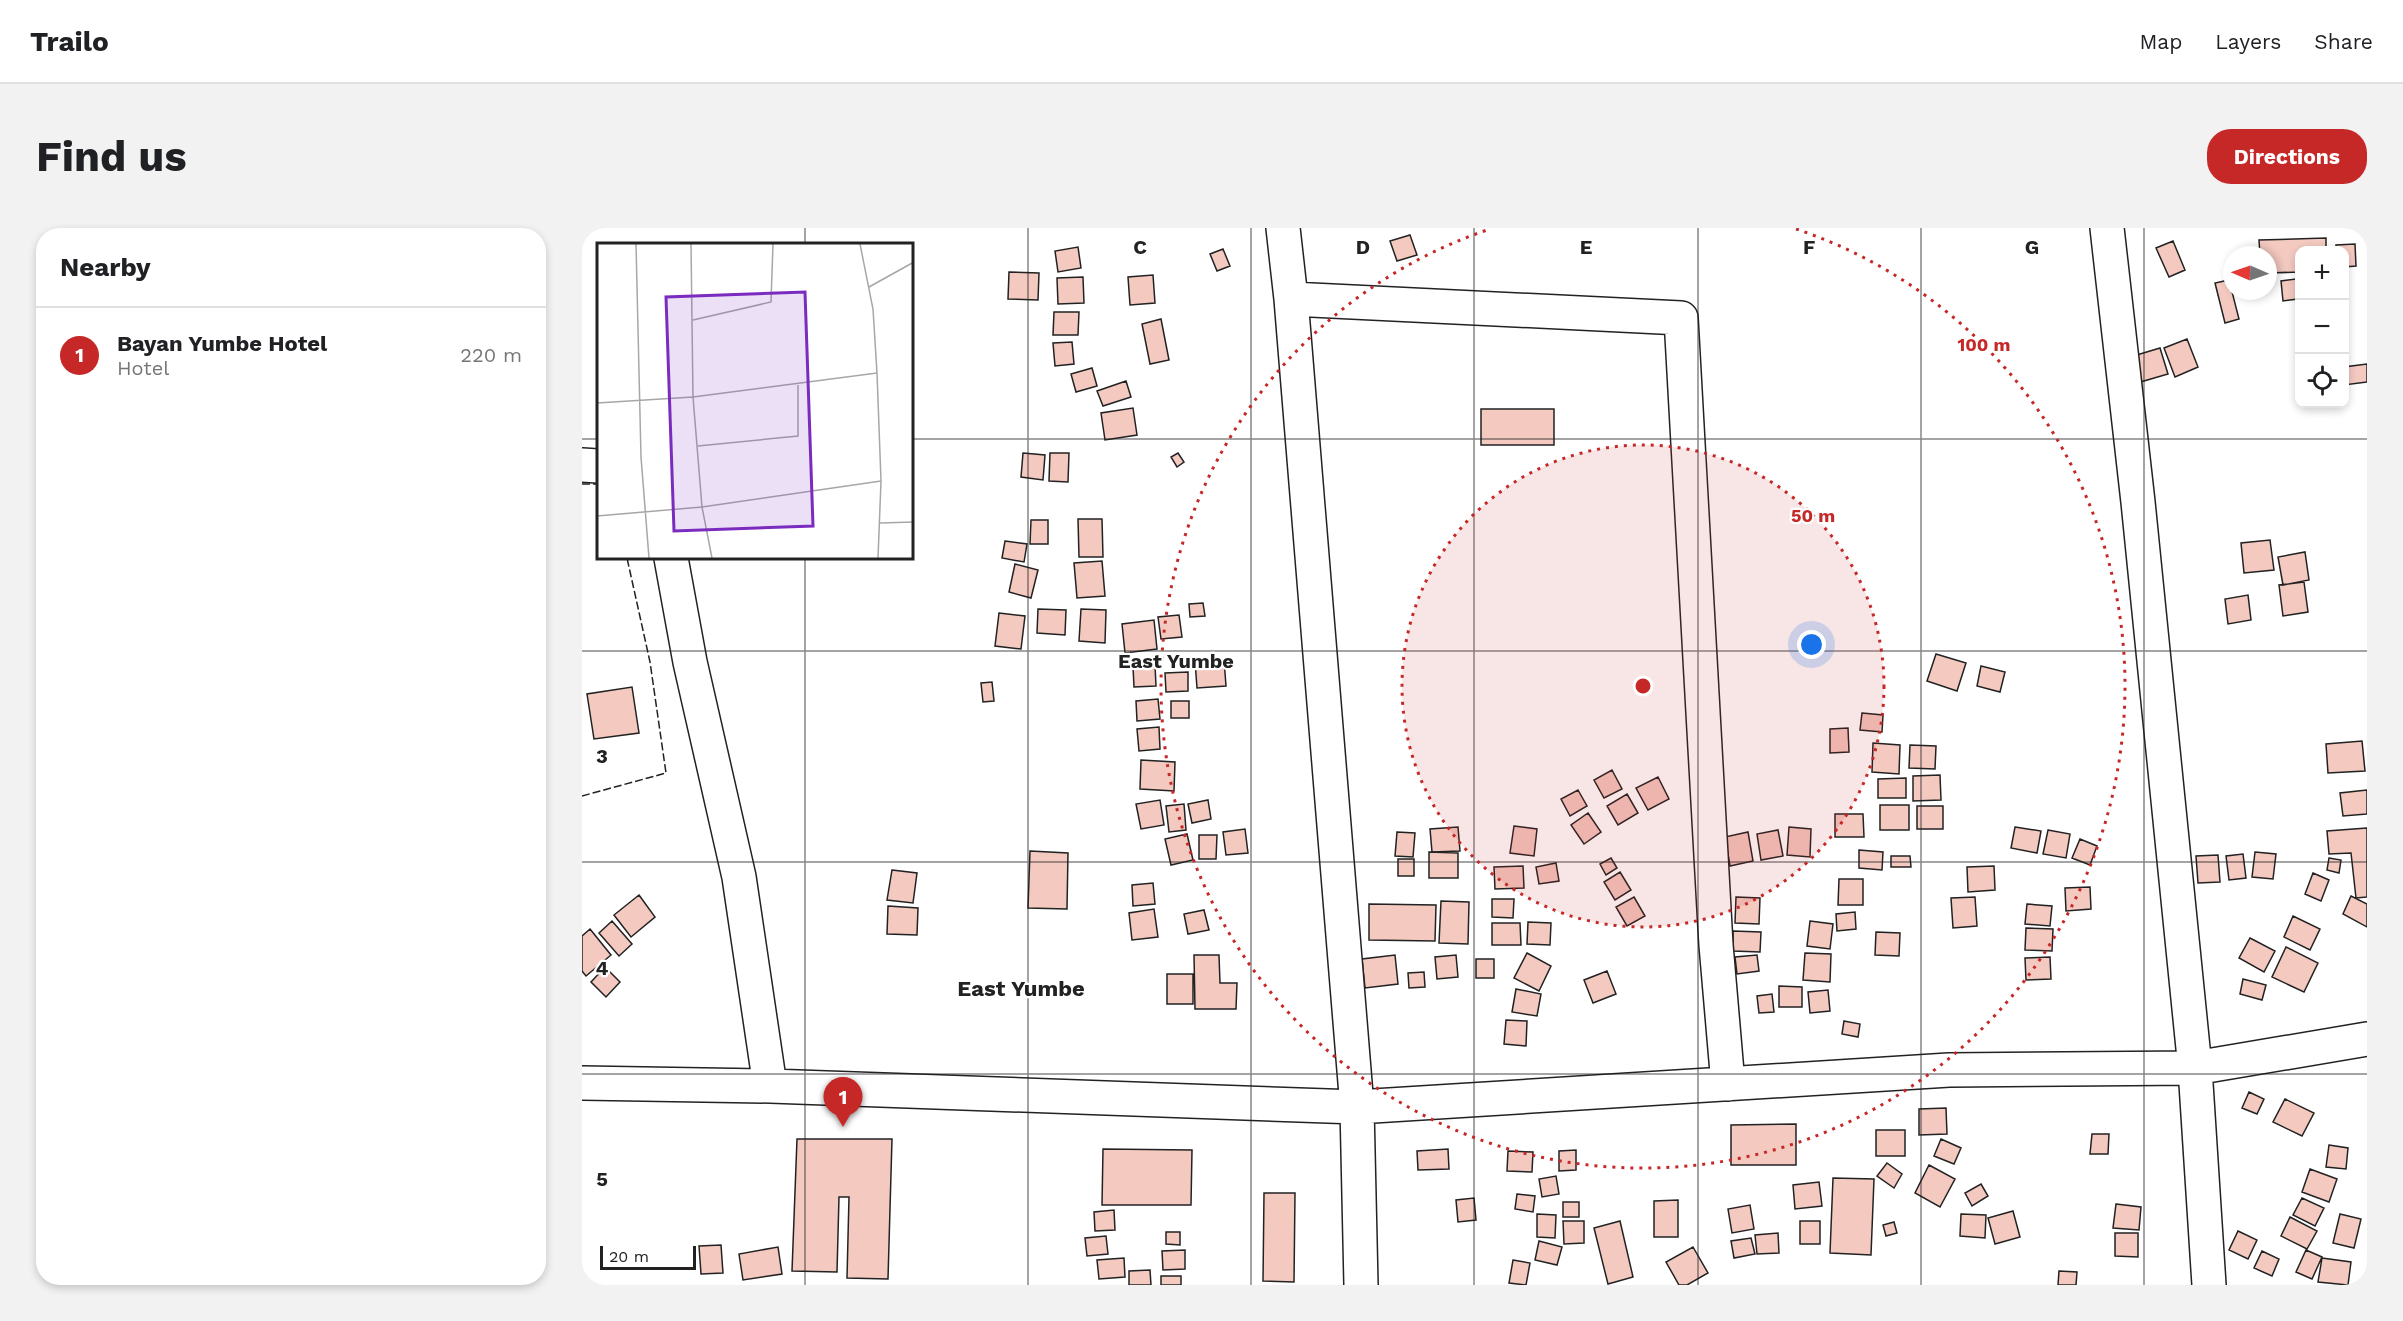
<!DOCTYPE html>
<html lang="en">
<head>
<meta charset="utf-8">
<style>
  body { margin:0; font-family:"Work Sans",sans-serif; background:#f2f2f2; color:#202124 }
  .controls { position:absolute; right:18px; top:18px; display:grid; overflow:hidden; border-radius:12px; box-shadow:0 3px 9px #0003 }
  .controls button { width:54px; height:54px; display:grid; place-items:center; padding:0; border:0; border-bottom:2px solid #e0e0e0; background:#fff; color:#202124; font:30px sans-serif }
  .compass { position:absolute; left:1641px; top:18px; width:54px; height:54px; border-radius:50%; background:#fff; box-shadow:0 3px 9px #0003; rotate:272deg }
  .scale { position:absolute; left:18px; bottom:15px; width:96px; box-sizing:border-box; padding-left:6px; border:3px solid #222; border-top:0; font-size:16px; line-height:21px; white-space:nowrap; color:#222; -webkit-text-stroke:4px #fff; paint-order:stroke }
  .you { position:absolute; left:1230px; top:417px; width:21px; height:21px; margin:-15px; border:4px solid #fff; border-radius:50%; background:#1a73e8; box-shadow:0 0 0 9px #1a73e833 }
  .badge { display:grid; place-items:center; width:39px; height:39px; border-radius:50%; background:#c62828; color:#fff; font-size:20px; font-weight:700 }
  .pin { position:absolute; translate:-50% -50px; filter:drop-shadow(0 2px 3px #0008) }
  .pin::after { content:''; position:absolute; top:32px; width:21px; height:18px; background:inherit; clip-path:polygon(0 0,100% 0,50% 100%) }
  .list { margin:0; padding:0; list-style:none }
  h2 { display:flex; justify-content:space-between; align-items:center; height:78px; margin:0; padding:0 24px; font-size:26px }
  h2 small { font-size:20px; font-weight:400; color:#757577 }
  .list li { display:grid; grid-template-columns:39px 1fr auto; gap:18px; align-items:center; box-sizing:border-box; height:96px; padding:0 24px; border-top:2px solid #e0e0e0 }
  .list b { display:block; font-size:22px; white-space:nowrap }
  .list p { margin:0; font-size:20px; white-space:nowrap; color:#757577 }
  .list em { font-size:20px; font-style:normal; color:#757577 }
  .icon { flex:none; width:33px; height:33px; fill:none; stroke:currentColor; stroke-width:2; stroke-linecap:round; stroke-linejoin:round }
  .map { position:relative; flex:none; width:1785px; height:1057px; overflow:hidden; border-radius:24px }
  header { display:flex; align-items:center; gap:36px; box-sizing:border-box; height:84px; padding:0 30px; background:#fff; border-bottom:2px solid #e0e0e0 }
  header strong { font-size:28px }
  nav { display:flex; gap:33px; margin-inline-start:auto; font-size:21px }
  .intro { display:flex; align-items:center; justify-content:space-between; box-sizing:border-box; height:144px; padding:0 36px }
  h1 { margin:0; font-size:42px }
  .button { padding:15px 27px; border-radius:24px; background:#c62828; color:#fff; font-size:21px; font-weight:700 }
  main { display:flex; gap:36px; padding:0 36px }
  aside { flex:1; background:#fff; border-radius:24px; box-shadow:0 3px 9px #0003 }
  .map>svg:first-child { display:block }
  .building { fill:#f3c9c0; stroke:#222; stroke-width:1.5 }
  .lines { fill:none; stroke-linecap:round; stroke-linejoin:round }
  .minor-casing { stroke:#222; stroke-width:36 }
  .minor { stroke:#fff; stroke-width:33 }
  .fence { stroke:#222; stroke-width:1.5; stroke-dasharray:8 3; stroke-linecap:butt }
  .grid { fill:none; stroke:#222; stroke-width:1.5; stroke-opacity:0.55 }
  .ring { fill:none; stroke:#c62828; stroke-width:3; stroke-dasharray:3 6 }
  .labels { text-anchor:middle; dominant-baseline:central; stroke-width:4.5; stroke-linejoin:round; paint-order:stroke }
  .quarter-label { font-size:20px; font-weight:bold; fill:#222; stroke:#fff }
  .district-label { font-size:22px; font-weight:bold; fill:#222; stroke:#fff }
  .inset-road { fill:none; stroke:#a7a7a7; stroke-width:1.5 }
  .view { fill:#7b2cbf; fill-opacity:0.15; stroke:#7b2cbf; stroke-width:3 }
  .inset-edge { fill:none; stroke:#222; stroke-width:3 }
  .grid-label { font-size:20px; text-anchor:middle; font-weight:bold; fill:#222; stroke:#fff; stroke-width:4.5; stroke-linejoin:round; paint-order:stroke }
  .centre { fill:#c62828; stroke:#fff; stroke-width:3 }
  .ring-label { font-size:18px; text-anchor:middle; font-weight:bold; fill:#c62828; stroke:#fff; stroke-width:4.5; stroke-linejoin:round; paint-order:stroke }
</style>
</head>
<body>
<header>
<strong>Trailo</strong>
<nav><a>Map</a><a>Layers</a><a>Share</a></nav>
</header>
<div class="intro"><h1>Find us</h1><a class="button">Directions</a></div>
<main>
<aside>
<h2>Nearby<small></small></h2>
<ul class="list">
<li><span class="badge">1</span><div><b>Bayan Yumbe Hotel</b><p>Hotel</p></div><em>220 m</em></li>
</ul>
</aside>
<div class="map">
<svg width="1785" height="1057" viewBox="0 0 1785 1057">
  <rect width="100%" height="100%" fill="#fff"/>
  <path class="building" d="M828,7L835,27L815,33L808,13Z
    M1744,10V22H1718V44L1686,45V27H1678L1677,12Z
    M1591,13L1603,42L1587,49L1574,20Z
    M1773,16L1774,38L1762,39V22H1754V17Z
    M496,19L499,40L476,44L473,23Z
    M641,21L648,38L635,43L628,26Z
    M427,44L457,45L456,72L426,71Z
    M571,47L573,75L548,77L546,49Z
    M501,49L502,75L476,76L475,50Z
    M1714,51L1716,71L1701,73L1699,53Z
    M1647,52L1657,91L1643,95L1633,55Z
    M472,84H497L496,107H471Z
    M579,91L587,132L568,136L560,96Z
    M1605,111L1616,139L1593,149L1582,120Z
    M490,114L492,136L473,138L471,115Z
    M1578,120L1586,146L1555,155L1548,129Z
    M1785,136V154L1762,157V139Z
    M510,140L515,158L494,164L489,146Z
    M544,153L549,169L521,178L515,163Z
    M551,180L555,207L523,212L519,185Z
    M899,181H972V217H899Z
    M441,225L463,227L461,252L439,249Z
    M468,225H487L486,254L467,253Z
    M596,225L602,234L595,239L589,229Z
    M496,291H520L521,329H497Z
    M449,292H466V316H448Z
    M1688,312L1692,342L1662,345L1659,315Z
    M423,313L445,316L442,334L420,330Z
    M1723,324L1727,352L1701,357L1696,329Z
    M520,333L523,368L495,370L492,335Z
    M433,336L456,342L449,370L427,364Z
    M1722,354L1726,384L1701,388L1697,357Z
    M1666,367L1669,392L1646,396L1643,371Z
    M621,375L623,388L608,389L607,376Z
    M456,381L484,382L483,407L455,405Z
    M499,381L524,382L523,415L497,413Z
    M417,385L443,388L439,421L413,418Z
    M597,387L600,409L579,411L576,389Z
    M572,392L575,421L543,425L540,396Z
    M1354,426L1384,435L1375,463L1345,453Z
    M642,431L644,458L615,460L613,433Z
    M573,437L574,458L552,459L551,439Z
    M1399,438L1423,444L1418,464L1395,458Z
    M606,444V463L584,464L583,445Z
    M410,454L412,473L401,474L399,455Z
    M50,459L57,505L12,511L5,466Z
    M576,471L578,491L555,493L554,473Z
    M589,473H607V490H589Z
    M1280,485L1301,487L1300,504L1278,502Z
    M577,499L578,521L557,523L555,501Z
    M1266,500L1267,524L1248,525V501Z
    M1780,513L1783,543L1746,545L1744,516Z
    M1291,515L1318,517L1317,546L1290,544Z
    M1328,517L1354,518L1353,541L1327,540Z
    M559,532L593,534L592,563L558,561Z
    M1030,542L1040,561L1022,570L1012,552Z
    M1358,547L1359,572L1331,573V548Z
    M1076,549L1087,571L1066,582L1054,560Z
    M1324,550V570H1296V551Z
    M996,562L1005,578L988,588L979,571Z
    M1785,562V586L1761,588L1758,565Z
    M1045,566L1056,585L1036,597L1025,578Z
    M578,572L582,597L559,601L554,576Z
    M626,572L629,591L610,595L606,576Z
    M602,576L604,602L587,604L584,578Z
    M1298,577H1327V602H1298Z
    M1335,578H1361V601H1335Z
    M1006,585L1019,604L1002,616L989,597Z
    M1253,586H1281L1282,609H1253Z
    M932,598L955,601L952,628L928,625Z
    M876,599L878,623L850,624L848,601Z
    M1207,599L1229,601L1228,629L1205,627Z
    M1433,599L1459,603L1455,625L1429,620Z
    M1785,600V669L1774,670L1769,625L1747,626L1745,603Z
    M663,601L666,625L644,627L641,604Z
    M1196,602L1201,628L1179,632L1175,606Z
    M1466,602L1488,606L1484,630L1461,626Z
    M815,604L833,605L831,629L813,628Z
    M1166,604L1171,633L1148,638L1143,609Z
    M605,606L611,632L589,637L583,611Z
    M617,607H635L634,631H617Z
    M1498,611L1515,618L1508,637L1490,630Z
    M1277,622L1301,624L1300,642L1277,640Z
    M448,623L486,625L485,681L446,680Z
    M847,624L876,625V650H847Z
    M1673,624L1694,626L1691,651L1670,649Z
    M1661,626L1664,650L1647,652L1644,628Z
    M1636,627L1638,654L1616,655L1614,628Z
    M1309,628H1328L1329,639H1309Z
    M1029,630L1035,640L1024,647L1018,636Z
    M1747,630L1759,632L1757,645L1745,642Z
    M816,631H832V648H816Z
    M974,635L977,653L957,656L954,639Z
    M941,638L942,660L913,661L912,639Z
    M1412,638L1413,662L1386,664L1385,639Z
    M310,642L335,645L331,675L305,672Z
    M1038,644L1049,662L1033,672L1022,654Z
    M1731,645L1747,652L1739,673L1723,666Z
    M1257,651H1281V677H1256Z
    M571,655L573,676L551,678L550,657Z
    M1508,659L1509,681L1484,683L1483,660Z
    M57,667L73,689L49,709L32,687Z
    M1769,668L1785,676V699L1761,686Z
    M1052,669L1063,688L1045,698L1034,679Z
    M1154,669L1178,670L1177,696L1153,695Z
    M1393,669L1395,698L1371,700L1369,670Z
    M910,671H932L931,690L910,689Z
    M859,673L887,674L886,716L857,715Z
    M787,676L854,677L853,713L787,712Z
    M1445,676L1470,678L1468,698L1443,696Z
    M306,678L336,680L335,707L305,706Z
    M572,681L576,709L550,712L547,685Z
    M622,682L627,702L606,706L602,686Z
    M1273,684L1274,701L1255,703L1254,686Z
    M1711,688L1738,701L1728,722L1702,709Z
    M30,693L50,716L37,728L17,705Z
    M1228,693L1251,696L1248,721L1225,718Z
    M946,694L969,695L968,717L945,716Z
    M910,695H938L939,717H910Z
    M1444,700L1471,701L1470,723L1443,722Z
    M8,701L29,727L4,748L0,743V708Z
    M1151,703L1179,704L1178,724L1151,723Z
    M1294,704L1318,705L1317,728L1293,727Z
    M1668,710L1693,723L1682,744L1657,730Z
    M1704,719L1736,735L1722,764L1690,749Z
    M945,725L969,738L957,763L932,750Z
    M1223,725L1249,726L1248,754L1221,752Z
    M612,727H637L638,755H655L654,781H613Z
    M813,727L816,756L783,760L780,731Z
    M874,727L876,749L855,751L853,729Z
    M1175,727L1177,743L1155,746L1153,729Z
    M1468,729L1469,751L1444,752L1443,730Z
    M894,731H912V750H894Z
    M23,739L38,754L24,769L9,754Z
    M1025,743L1034,766L1011,775L1002,752Z
    M842,744L843,759L827,760L826,745Z
    M585,746H611V776H585Z
    M1661,751L1684,757L1680,772L1658,766Z
    M1197,758L1220,759V779H1197Z
    M934,761L959,766L955,788L930,784Z
    M1246,762L1248,783L1228,785L1226,764Z
    M1190,766L1192,784L1177,785L1175,768Z
    M924,792L945,793L944,818L922,816Z
    M1262,793L1278,796L1276,809L1260,806Z
    M1667,864L1682,871L1675,886L1660,880Z
    M1703,871L1732,885L1720,908L1691,894Z
    M1364,880L1365,906L1337,907V881Z
    M1214,896V937H1149V897Z
    M1294,902H1323V928H1294Z
    M1510,906H1527L1526,926H1508Z
    M215,911H310L306,1051L265,1050L267,969H257L255,1044L210,1043Z
    M1359,911L1379,920L1372,936L1352,928Z
    M1747,917L1766,920L1764,941L1744,939Z
    M521,921L610,922L609,977H520Z
    M866,921L867,941L836,942L835,923Z
    M994,922V942L977,943V923Z
    M926,923L951,924L950,944L925,943Z
    M1305,935L1320,946L1312,960L1295,948Z
    M1347,937L1373,951L1358,979L1333,965Z
    M1728,941L1755,951L1747,974L1720,964Z
    M974,948L977,966L960,969L957,951Z
    M1251,950L1292,951L1289,1027L1248,1025Z
    M1237,954L1240,978L1213,981L1211,957Z
    M1399,956L1406,968L1390,978L1383,965Z
    M682,965H713L712,1054L681,1053Z
    M935,966L953,968L951,984L933,981Z
    M892,970L894,992L876,994L874,972Z
    M1720,970L1742,980L1733,998L1711,987Z
    M1096,972V1009H1072V973Z
    M981,974H997V989H981Z
    M1534,976L1559,979L1557,1002L1531,1000Z
    M1168,977L1172,1001L1150,1005L1146,981Z
    M532,982L533,1002L513,1003L512,984Z
    M1431,983L1438,1009L1413,1016L1406,990Z
    M955,986L974,987L973,1010L955,1009Z
    M1379,986L1404,987L1403,1010L1378,1008Z
    M1758,986L1779,991L1772,1020L1751,1015Z
    M1708,989L1735,1003L1725,1021L1699,1008Z
    M981,993H1002V1015L982,1016Z
    M1038,993L1051,1049L1026,1056L1012,1000Z
    M1218,993H1238V1016H1218Z
    M1312,994L1315,1005L1304,1008L1301,997Z
    M1656,1003L1675,1012L1666,1031L1647,1022Z
    M584,1004H598V1017L584,1016Z
    M1196,1005L1197,1025L1175,1026L1173,1007Z
    M1533,1005H1556V1029L1533,1028Z
    M524,1008L526,1026L505,1028L503,1010Z
    M1169,1010L1173,1026L1152,1030L1149,1013Z
    M957,1013L980,1019L975,1037L953,1032Z
    M139,1017L141,1045L119,1046L117,1018Z
    M196,1019L200,1046L161,1052L157,1026Z
    M1111,1019L1126,1045L1105,1057H1097L1084,1034Z
    M603,1022V1041L581,1042L580,1023Z
    M1724,1022L1740,1029L1730,1051L1714,1044Z
    M1680,1023L1697,1031L1690,1048L1672,1040Z
    M542,1030L543,1049L517,1051L515,1032Z
    M1740,1030L1769,1034L1766,1057L1736,1054Z
    M931,1032L948,1035L944,1057L927,1055Z
    M568,1042L569,1057H547V1043Z
    M1477,1043L1495,1044L1494,1057H1476Z
    M579,1048H599V1057H579Z"/>
  <g class="lines">
    <g class="minor-casing">
      <path id="minor" d="M701,0L709,71L775,879L779,1057
        M1525,0L1556,274L1613,840L1627,1057
        M709,71L1099,90L1134,717L1146,856
        M0,237L16,238
        M89,330L108,434L157,649L188,858
        M0,855L188,858L775,879L1367,842L1613,840L1785,811"/>
    </g>
    <use href="#minor" class="minor"/>
    <path class="fence" d="M0,256H16
      M0,568L84,545L68,434L45,330"/>
  </g>
  <path class="grid" d="M223,0V16M446,0V1057M669,0V1057M892,0V1057M1116,0V1057M1339,0V1057M1562,0V1057M0,211H16M330,211H1785M223,330V1057M0,423H1785M0,634H1785M0,846H1785"/>
  <circle cx="1061" cy="458" r="241" fill="#c62828" fill-opacity=".12"/>
  <g class="ring">
    <circle cx="1061" cy="458" r="241"/>
    <path d="M1214 1A482 482 0 1 1 908 1"/>
  </g>
  <g class="labels">
    <g class="quarter-label">
      <text x="594" y="433">East Yumbe</text>
    </g>
    <g class="district-label">
      <text x="439" y="760">East Yumbe</text>
    </g>
  </g>
  <g transform="translate(15 15)">
    <rect width="316" height="316" fill="#fff"/>
    <path class="inset-road" d="M39,1L44,214L52,315M94,1L96,154L105,264L115,315M263,1L276,66L280,130L284,238L281,315M272,44L317,19M96,77L174,59L176,1M0,160L96,154L280,130M101,203L201,193V142M0,273L105,264L284,238M283,280L317,279"/>
    <path class="view" d="M208,49L216,283L77,288L69,54Z"/>
    <rect width="316" height="316" class="inset-edge"/>
  </g>
  <g class="grid-label">
    <text x="558" y="26">C</text>
    <text x="781" y="26">D</text>
    <text x="1004" y="26">E</text>
    <text x="1227" y="26">F</text>
    <text x="1450" y="26">G</text>
    <text x="20" y="535">3</text>
    <text x="20" y="747">4</text>
    <text x="20" y="958">5</text>
  </g>
  <circle cx="1061" cy="458" r="9" class="centre"/>
  <g class="ring-label">
    <text x="1402" y="123">100 m</text>
    <text x="1231" y="294">50 m</text>
  </g>
</svg>
<div class="controls">
<button>+</button>
<button>−</button>
<button><svg class="icon" aria-label="locate" viewBox="0 0 24 24"><circle cx="12" cy="12" r="6"/><path d="M12 2v4M12 18v4M2 12h4M18 12h4"/></svg></button>
</div>
<svg class="compass" viewBox="-18 -18 36 36"><path d="M0-13l5 13h-10z" fill="#e53935"/><path d="M0 13l5-13h-10z" fill="#757577"/></svg>
<div class="scale">20 m</div>
<div class="you"></div>
<div class="pin badge" style="left:261px;top:899px">1</div>
</div>
</main>
</body>
</html>
